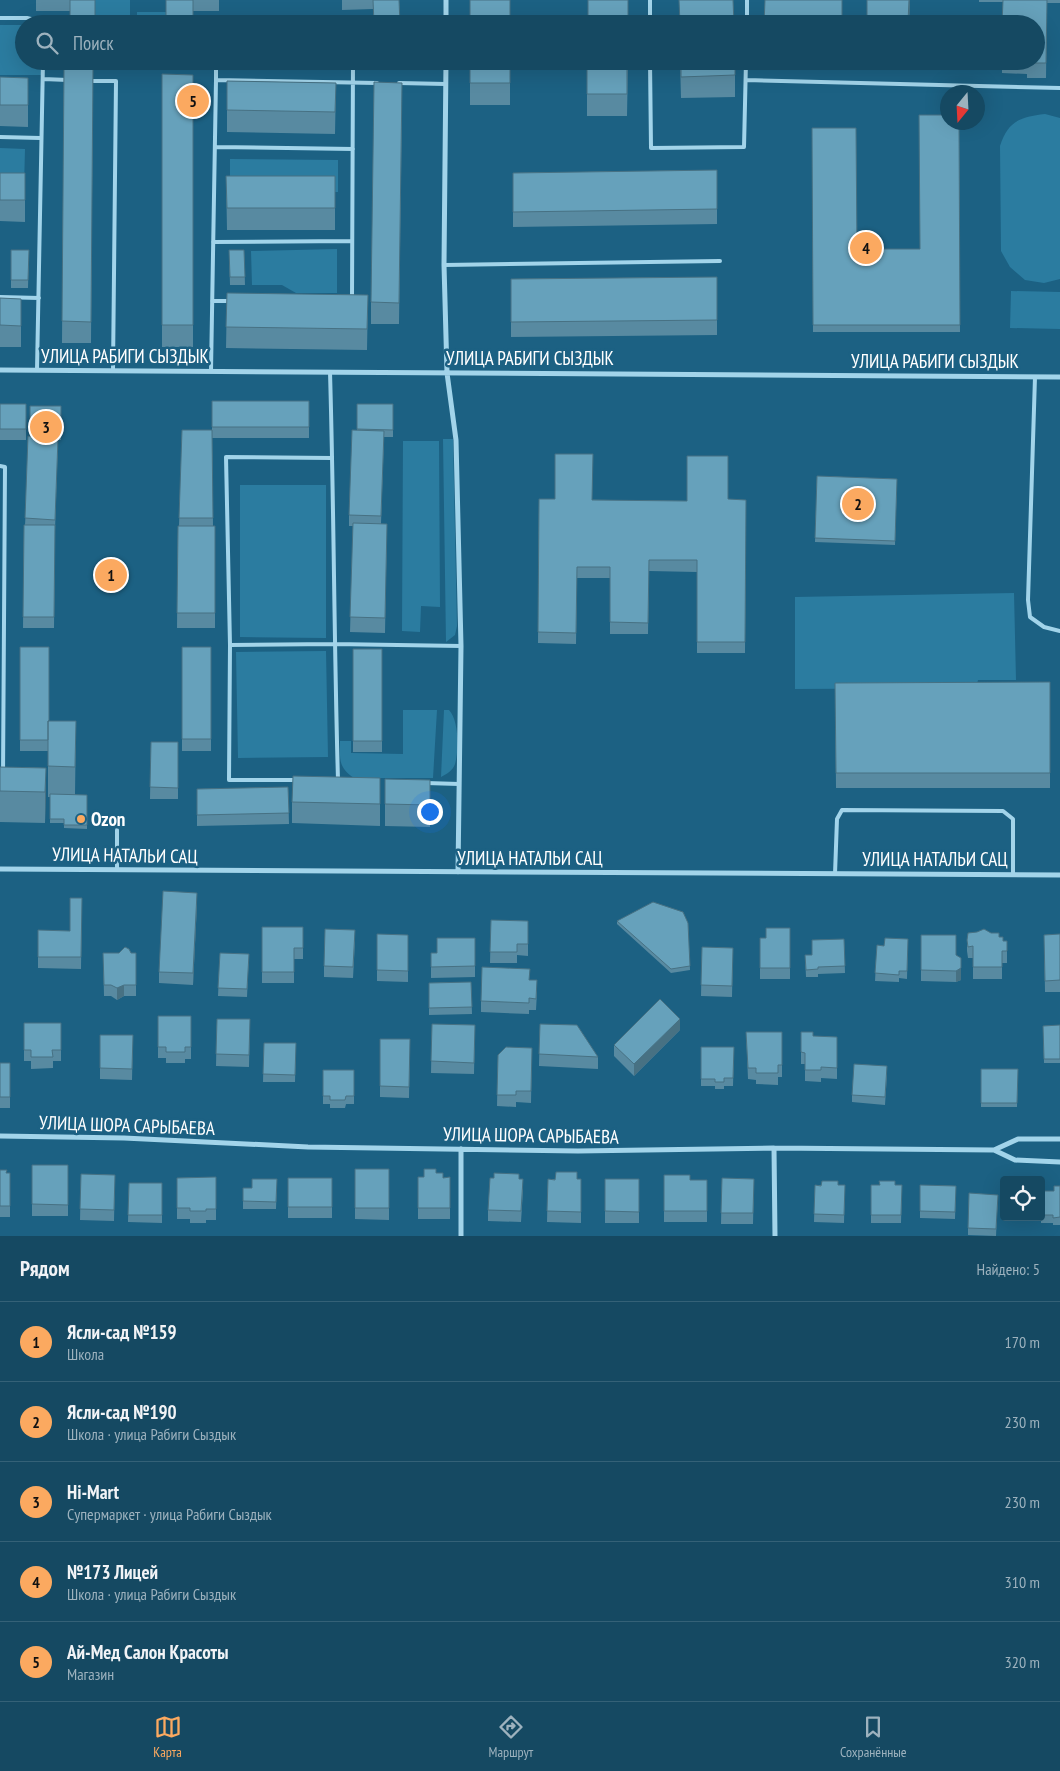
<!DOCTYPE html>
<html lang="ru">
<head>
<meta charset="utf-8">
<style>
  body { margin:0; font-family:"PT Sans Narrow",sans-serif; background:#1e5068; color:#f1f3f6 }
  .controls { position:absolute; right:15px; bottom:15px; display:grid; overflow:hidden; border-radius:5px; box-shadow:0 5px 20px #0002 }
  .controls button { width:45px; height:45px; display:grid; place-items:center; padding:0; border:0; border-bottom:1px solid #346177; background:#154962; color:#f1f3f6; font:25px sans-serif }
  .compass { position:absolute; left:940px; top:85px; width:45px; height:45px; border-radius:50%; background:#154962; box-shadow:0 5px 20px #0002; rotate:198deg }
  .you { position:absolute; left:429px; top:811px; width:18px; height:18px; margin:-12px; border:4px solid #fff; border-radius:50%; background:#1a73e8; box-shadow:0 0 0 8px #1a73e833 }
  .badge { display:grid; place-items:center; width:32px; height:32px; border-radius:50%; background:#fba960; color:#111; font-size:16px; font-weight:700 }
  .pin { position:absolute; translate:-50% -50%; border:2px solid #fff; box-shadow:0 1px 5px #0006 }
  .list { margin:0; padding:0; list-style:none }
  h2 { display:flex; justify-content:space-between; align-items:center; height:65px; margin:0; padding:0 20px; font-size:21px }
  h2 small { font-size:16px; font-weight:400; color:#9db2be }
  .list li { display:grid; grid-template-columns:32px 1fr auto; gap:15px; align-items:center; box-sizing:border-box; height:80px; padding:0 20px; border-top:1px solid #346177 }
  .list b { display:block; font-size:19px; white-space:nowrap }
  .list p { margin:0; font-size:16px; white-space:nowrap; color:#9db2be }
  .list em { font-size:16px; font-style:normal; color:#9db2be }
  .icon { flex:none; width:28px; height:28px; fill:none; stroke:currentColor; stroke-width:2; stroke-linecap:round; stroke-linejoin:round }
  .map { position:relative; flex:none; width:1060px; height:1236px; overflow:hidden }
  .search { position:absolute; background:#154962; box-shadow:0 5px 20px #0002; left:15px; right:15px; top:15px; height:55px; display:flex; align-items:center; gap:12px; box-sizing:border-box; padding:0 18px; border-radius:28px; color:#9db2be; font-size:19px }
  .sheet { height:465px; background:#154962 }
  nav { display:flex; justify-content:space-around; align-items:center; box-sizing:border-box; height:70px; border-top:1px solid #346177; background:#154962; font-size:14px; color:#9db2be }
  nav a { display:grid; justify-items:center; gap:2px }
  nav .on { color:#fba960 }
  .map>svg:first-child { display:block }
  .green { fill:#2b7ca0 }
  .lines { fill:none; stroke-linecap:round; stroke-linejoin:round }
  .lane { stroke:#a2d4ea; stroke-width:4 }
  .street { stroke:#a2d4ea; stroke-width:5 }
  .wall { fill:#588aa1 }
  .shaded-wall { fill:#477183 }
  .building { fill:#66a1bb; stroke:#477183 }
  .poi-dot { fill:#fba960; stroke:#1c6183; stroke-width:2 }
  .labels { text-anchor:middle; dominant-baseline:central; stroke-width:5; stroke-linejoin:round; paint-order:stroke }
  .street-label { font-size:19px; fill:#fff; stroke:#1c6183 }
  .poi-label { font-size:19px; font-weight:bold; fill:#fff; stroke:#1c6183; text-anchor:start }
</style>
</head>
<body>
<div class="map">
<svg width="1060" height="1236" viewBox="0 0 1060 1236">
  <rect width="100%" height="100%" fill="#1c6183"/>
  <path class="green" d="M95,0H130V24H95Z
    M137,12H166V24H137Z
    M0,25H24V61H41V75H0Z
    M1045,114L1060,118V279L1044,283L1025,280L1010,267L1001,251L1000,146C1008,121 1020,117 1045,114Z
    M0,148L25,149L24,187H0Z
    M230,159L338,160V192H230Z
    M337,249V293H296L282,285H252L251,251Z
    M1011,291L1060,292V329L1010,328Z
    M443,439H453L457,626L455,635L446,642Z
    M403,441H439L440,607L421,606L420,632L402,631Z
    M240,485H326V638L240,637Z
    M1014,593L1016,680H978L976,688L795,689V597Z
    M326,651L328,757L238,758L236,652Z
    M403,710H437L433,778H354C338,767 340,760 340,741H351V753L403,754Z
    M444,710H449C459,720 459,751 455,764C453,770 447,774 441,777Z"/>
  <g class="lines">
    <path class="lane" d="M650,0V24
      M0,18H27L43,22V24
      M216,24H351
      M747,24V0
      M650,61L651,148L744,147L746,61
      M43,79L68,80
      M216,80V61
      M746,80L1060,88
      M90,81H116L113,370
      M399,83L446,84
      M0,137L40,138
      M215,147L353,149
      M213,242L352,241
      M444,265L720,261
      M0,297L39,298
      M352,299L353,61
      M212,301H230
      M37,370L43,61
      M211,371L216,80L377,83
      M330,372C334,508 334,644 338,780
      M1035,377L1028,600L1030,617L1044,627L1060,631
      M0,466L5,467L3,778H0
      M230,645L334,644L461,646
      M297,780H229L230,645L226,457L332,458
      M426,783L459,784
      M117,830V870
      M835,874L837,819L842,810L1003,811L1013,819V874"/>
    <path class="street" d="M446,24V0
      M446,61L444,265L447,373L456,440L461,646L458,872
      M0,370L1060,377
      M0,869L1060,875
      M0,1136L124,1138L308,1147L578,1151L774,1148L994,1150L1018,1139H1060
      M774,1148L775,1236
      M461,1149V1236
      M994,1150L1015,1160L1060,1162"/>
  </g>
  <path class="wall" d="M36,0H95L70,11H36Z
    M166,0H219V11H193Z
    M342,0H399L400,24H373V9L342,10Z
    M867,0H910L909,24H867Z
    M979,0H1060V3H1047L1046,78H1027V74L1002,73V61H1036L1003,2H979Z
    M470,61H510V105H470Z
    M587,61H628L627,116H587Z
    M680,61H735V97L681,98Z
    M64,68H93L91,343H62Z
    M162,74L193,75V347H162Z
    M0,77L28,78V127L0,126Z
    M227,81L336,83L335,134L227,132Z
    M402,105L399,324H371V302Z
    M959,122L960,332H813L812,128L857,249H920Z
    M717,170V224L513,227V173Z
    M0,173H25V222L0,221Z
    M226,176H335V230H227Z
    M11,250H29L28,288H11Z
    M229,250H244L245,285H230Z
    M717,277V335L511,337V279Z
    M227,293L368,295L367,350L226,348Z
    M0,298L21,299V347H0Z
    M212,401H309V438H212L213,526H215V628H177L178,526H179L182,430H212Z
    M0,404H26V440H0Z
    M357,404H393V437H384L381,524H387L385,633L350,632L353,526H349V515L357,430Z
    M30,406H61V440H58L55,531L54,628H23L24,525H25L30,436Z
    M817,476L897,479L895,545L815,542Z
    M539,499L687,501L746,500L745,653H697V572L649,571L648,634H610V578H577L576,644L538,643Z
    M20,647L49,721H76L75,795H87V829L64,828V823H50V797H48V751H20Z
    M182,647H211V751H182Z
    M353,649H382V752H353Z
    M1050,682V788H836L835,683Z
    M151,742H178V799H150Z
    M0,767L46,768L45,823L0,822Z
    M380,778V826L292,823V802Z
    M430,780V827L385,826V804Z
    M288,787L289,824L197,826V789Z
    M82,898L81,969L38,968V930L70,931Z
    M197,904L193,985L159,983V972Z
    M491,920L528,921V956L517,955V963H490Z
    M617,921L688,923L690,970L671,973L617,924Z
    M262,927H303V959H294V983H262Z
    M790,928V979H760V938H766Z
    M977,932L999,937L1003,941H1007V963H1002V979H973V958H968L967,951V940Z
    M377,934L408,935V982L377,981Z
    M1060,934V992H1045L1044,935Z
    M921,935L956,955L961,980L956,982L921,981Z
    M475,938V977L431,978V953H437Z
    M844,939L845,973L818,974V977H806L805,955H812Z
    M908,939L907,979L899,978V982L875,981L877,945L884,946Z
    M355,941L353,978L324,977V966Z
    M702,947L733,948L732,997L701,996Z
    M103,953H136V996H124L117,1000L111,996H104Z
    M220,953L249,954L247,997L218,996Z
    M530,980L537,992L536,1010H529V1014L481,1012V1001Z
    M471,982L472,1014L429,1015V983Z
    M158,1016H191V1059H185V1063H166V1058H158Z
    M217,1019H250L249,1067L216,1066Z
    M24,1023H61V1061H53V1068L31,1069V1061H24Z
    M432,1024L475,1025L474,1074L431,1073Z
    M540,1024L598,1057V1069L539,1066Z
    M1060,1025V1063H1044L1043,1026Z
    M680,1030L634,1076L614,1056V1045Z
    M746,1032H782V1077H778V1085L756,1084V1080L748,1079Z
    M801,1032L813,1036L837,1037V1079L821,1078V1082L805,1081V1064H801Z
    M100,1035H133L132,1080L100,1079Z
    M380,1039H410L409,1098L380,1097Z
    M264,1043H296L295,1082H263Z
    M701,1047H734L733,1086H724V1089H715V1086H701Z
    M532,1048L531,1103L516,1102V1107L497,1106L498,1055Z
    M0,1063H10V1108H0Z
    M981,1069H1018L1017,1107H981Z
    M323,1070H354V1104H346L345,1108H330V1104H323Z
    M887,1074L885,1105L852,1102V1095Z
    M32,1165H68V1216H32Z
    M355,1169H389V1220L355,1219Z
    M0,1170L6,1173H10V1217H0Z
    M436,1173L443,1178L450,1177V1219H418V1177H424Z
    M81,1174L115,1175L114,1221L80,1220Z
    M664,1175L690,1180H707V1222H664Z
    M216,1177V1220H206V1223H190V1219H177V1178Z
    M288,1178H332V1218H288Z
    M722,1178L754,1179L753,1224H721Z
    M277,1179L276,1209H243V1188H252Z
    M519,1179L523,1190L521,1222L488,1221V1210Z
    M548,1179H581V1223L547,1222Z
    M605,1179H639V1223H605Z
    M129,1183H162V1223L128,1222Z
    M815,1185H845L844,1223L814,1222Z
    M871,1185H902L901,1223H871Z
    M920,1185L956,1186L955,1219L920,1218Z
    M1060,1186V1225H1053V1223H1041V1191H1054Z
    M998,1195L996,1236L968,1235V1228Z"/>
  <path class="shaded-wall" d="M909,0H910L909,24H908Z
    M46,768V798L45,823V792Z
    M197,893V904L193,985V973Z
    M961,968V980L956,982V971Z
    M124,985V996L117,1000V988Z
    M680,1019V1030L634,1076V1064Z"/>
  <path class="building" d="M70,0H95V24H70Z
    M166,0H193V24H166Z
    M373,0H399L400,24H374Z
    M470,0H510V24H470Z
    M588,0H628V24H588Z
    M679,0H733L734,24H680Z
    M765,0H842V24H764Z
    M867,0H909L908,22L867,21Z
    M1003,0H1047L1046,63H1027V61H1036V24H1002Z
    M470,61H510V83H470Z
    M587,61H627V94H587Z
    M681,61H735V75L681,77Z
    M64,68H93L91,322L62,321Z
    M162,74L193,75V325H162Z
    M0,77L28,78V105H0Z
    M227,81L336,83L335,112L227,110Z
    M374,82L402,83L399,303L371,302Z
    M919,115H948V122H959L960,325H813L812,128H856L857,249H920Z
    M717,170V209L513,212V173Z
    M0,173H25V200H0Z
    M226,176H335V208H227Z
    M11,250H29L28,280H11Z
    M229,250H244L245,277H230Z
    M717,277V320L511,322V279Z
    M227,293L368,295L367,329L226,327Z
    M0,298L21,299V326L0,325Z
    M212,401H309V427H212Z
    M0,404H26V429H0Z
    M357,404H393V430L357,429Z
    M30,406H61V432H30Z
    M182,430H212L213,518H179Z
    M352,430L384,431L381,516L349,515Z
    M28,436L58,438L55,520L25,518Z
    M555,454H593L592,500L687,501V456H728V499L746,500L745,642H697V560H649L648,623L610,622V567H577L576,633L538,632L539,499H555Z
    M817,476L897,479L895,541L815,538Z
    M353,523L387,524L385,618L350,617Z
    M24,525H55L54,617H23Z
    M178,526H215V613H177Z
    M20,647H49V721H48V740H20Z
    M182,647H211V739H182Z
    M353,649H382V741H353Z
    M1050,682V773H836L835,683Z
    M48,721H76L75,767L48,766Z
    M151,742H178V788L150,787Z
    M0,767L46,768L45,792L0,791Z
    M293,776L380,778V804L292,802Z
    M385,779L430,780V805L385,804Z
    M288,787L289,813L197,815V789Z
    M50,794L87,795V825H64V819H50Z
    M163,891L197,893L193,973L159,972Z
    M70,898H82L81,957H38V930L70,931Z
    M653,902L683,912L688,923L690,966L671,969L617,921Z
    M491,920L528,921V944H517V952H490Z
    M262,927H303V948H294V972H262Z
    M766,928H790V968H760V938H766Z
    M325,929L355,930L353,967L324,966Z
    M984,929L991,933H999V937H1003V941H1007V951H1002V967H973V946L968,947L967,940L968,933L977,932Z
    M377,934L408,935V971L377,970Z
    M1060,934V980L1045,981L1044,935Z
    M921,935H956V955L961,958V968L956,971L921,970Z
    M437,938H475V966L431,967V953H437Z
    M885,938L908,939L907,971H899V975L875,973L877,945L884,946Z
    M844,939L845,966L818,967V969L806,970L805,955H812V940Z
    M125,947L129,949L131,953H136V985H124L117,988L111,985H104L103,953H119Z
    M702,947L733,948L732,986L701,985Z
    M220,953L249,954L247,989L218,988Z
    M482,967L530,969L529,980H537L536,999L529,998V1003L481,1001Z
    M471,982L472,1007L429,1008V983Z
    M660,999L680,1019L634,1064L614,1045Z
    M158,1016H191V1047H185V1052H166V1047H158Z
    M217,1019H250L249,1055L216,1054Z
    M24,1023H61V1050H52L53,1057H31V1050H24Z
    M432,1024L475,1025L474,1063L431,1061Z
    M540,1024L577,1025L598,1057L539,1054Z
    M1060,1025V1059H1044L1043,1026Z
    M746,1032H782V1065H778V1073H756V1068H748Z
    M801,1032H813V1036L837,1037V1068L821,1067V1070H805V1053L801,1052Z
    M100,1035H133L132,1069L100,1068Z
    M380,1039H410L409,1087L380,1086Z
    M264,1043H296L295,1075L263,1074Z
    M506,1047L532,1048L531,1091H516V1095H497L498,1055Z
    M701,1047H734L733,1078H724V1082H715V1079H701Z
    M0,1063H10V1097H0Z
    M854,1064L887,1066L885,1097L852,1095Z
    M981,1069H1018L1017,1103H981Z
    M323,1070H354V1096H346L345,1100H330V1096H323Z
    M32,1165H68V1205L32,1204Z
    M355,1169H389V1208H355Z
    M424,1169H436V1173H443V1178L450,1177V1208H418V1177H424Z
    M0,1170H7L6,1173H10V1206H0Z
    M556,1172H577V1179H581V1212L547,1211L548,1179L555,1180Z
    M494,1173L519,1174V1179H523L521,1211L488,1210L490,1178H494Z
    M81,1174L115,1175L114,1210L80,1209Z
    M664,1175H690V1180H707V1211H664Z
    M216,1177V1209H206V1211H190V1208H177V1178Z
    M288,1178H332V1207H288Z
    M722,1178L754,1179L753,1213H721Z
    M252,1179H277L276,1202L243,1201V1188H252Z
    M605,1179H639V1212L605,1211Z
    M822,1181H838V1185H845L844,1215L814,1214L815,1185L821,1186Z
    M879,1181H895V1185H902L901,1215H871V1185H880Z
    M129,1183H162V1215H128Z
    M920,1185L956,1186L955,1212L920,1211Z
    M1054,1186H1060V1217L1053,1218V1215H1041V1191H1054Z
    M969,1193L998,1195L996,1229L968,1228Z"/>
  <circle class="poi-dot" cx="81" cy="819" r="5"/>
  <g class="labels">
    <g class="street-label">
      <text x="125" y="356">УЛИЦА РАБИГИ СЫЗДЫК</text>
      <text x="530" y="358">УЛИЦА РАБИГИ СЫЗДЫК</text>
      <text x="935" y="361">УЛИЦА РАБИГИ СЫЗДЫК</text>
      <text transform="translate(125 855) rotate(1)">УЛИЦА НАТАЛЬИ САЦ</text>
      <text x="530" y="858">УЛИЦА НАТАЛЬИ САЦ</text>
      <text x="935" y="859">УЛИЦА НАТАЛЬИ САЦ</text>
      <text transform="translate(127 1125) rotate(2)">УЛИЦА ШОРА САРЫБАЕВА</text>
      <text transform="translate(531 1135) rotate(1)">УЛИЦА ШОРА САРЫБАЕВА</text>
    </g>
    <g class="poi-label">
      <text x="91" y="819">Ozon</text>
    </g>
  </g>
</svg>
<div class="controls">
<button><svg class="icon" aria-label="locate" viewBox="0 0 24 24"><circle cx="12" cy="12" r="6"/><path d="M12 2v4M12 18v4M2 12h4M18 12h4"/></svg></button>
</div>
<svg class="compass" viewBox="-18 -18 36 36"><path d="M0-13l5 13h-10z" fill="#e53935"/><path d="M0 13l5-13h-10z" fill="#9db2be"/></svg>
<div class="you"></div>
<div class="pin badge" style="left:111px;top:575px">1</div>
<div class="pin badge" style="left:858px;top:504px">2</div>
<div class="pin badge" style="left:46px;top:427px">3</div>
<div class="pin badge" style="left:866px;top:248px">4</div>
<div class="pin badge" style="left:193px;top:101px">5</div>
<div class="search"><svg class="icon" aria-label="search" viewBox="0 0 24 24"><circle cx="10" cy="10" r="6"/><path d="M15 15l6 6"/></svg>Поиск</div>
</div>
<section class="sheet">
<h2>Рядом<small>Найдено: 5</small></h2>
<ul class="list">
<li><span class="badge">1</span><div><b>Ясли-сад №159</b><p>Школа</p></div><em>170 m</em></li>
<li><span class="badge">2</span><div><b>Ясли-сад №190</b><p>Школа · улица Рабиги Сыздык</p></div><em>230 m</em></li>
<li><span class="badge">3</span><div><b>Hi-Mart</b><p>Супермаркет · улица Рабиги Сыздык</p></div><em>230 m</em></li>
<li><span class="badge">4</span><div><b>№173 Лицей</b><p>Школа · улица Рабиги Сыздык</p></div><em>310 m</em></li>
<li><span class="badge">5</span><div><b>Ай-Мед Салон Красоты</b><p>Магазин</p></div><em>320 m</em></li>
</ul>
</section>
<nav>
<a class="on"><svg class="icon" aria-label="map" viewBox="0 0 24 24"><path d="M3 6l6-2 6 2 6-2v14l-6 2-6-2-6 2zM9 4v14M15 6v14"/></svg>Карта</a>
<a><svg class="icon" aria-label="directions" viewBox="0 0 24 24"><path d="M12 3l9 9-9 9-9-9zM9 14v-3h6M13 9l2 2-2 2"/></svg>Маршрут</a>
<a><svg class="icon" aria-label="saved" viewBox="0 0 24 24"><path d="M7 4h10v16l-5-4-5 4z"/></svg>Сохранённые</a>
</nav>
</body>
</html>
